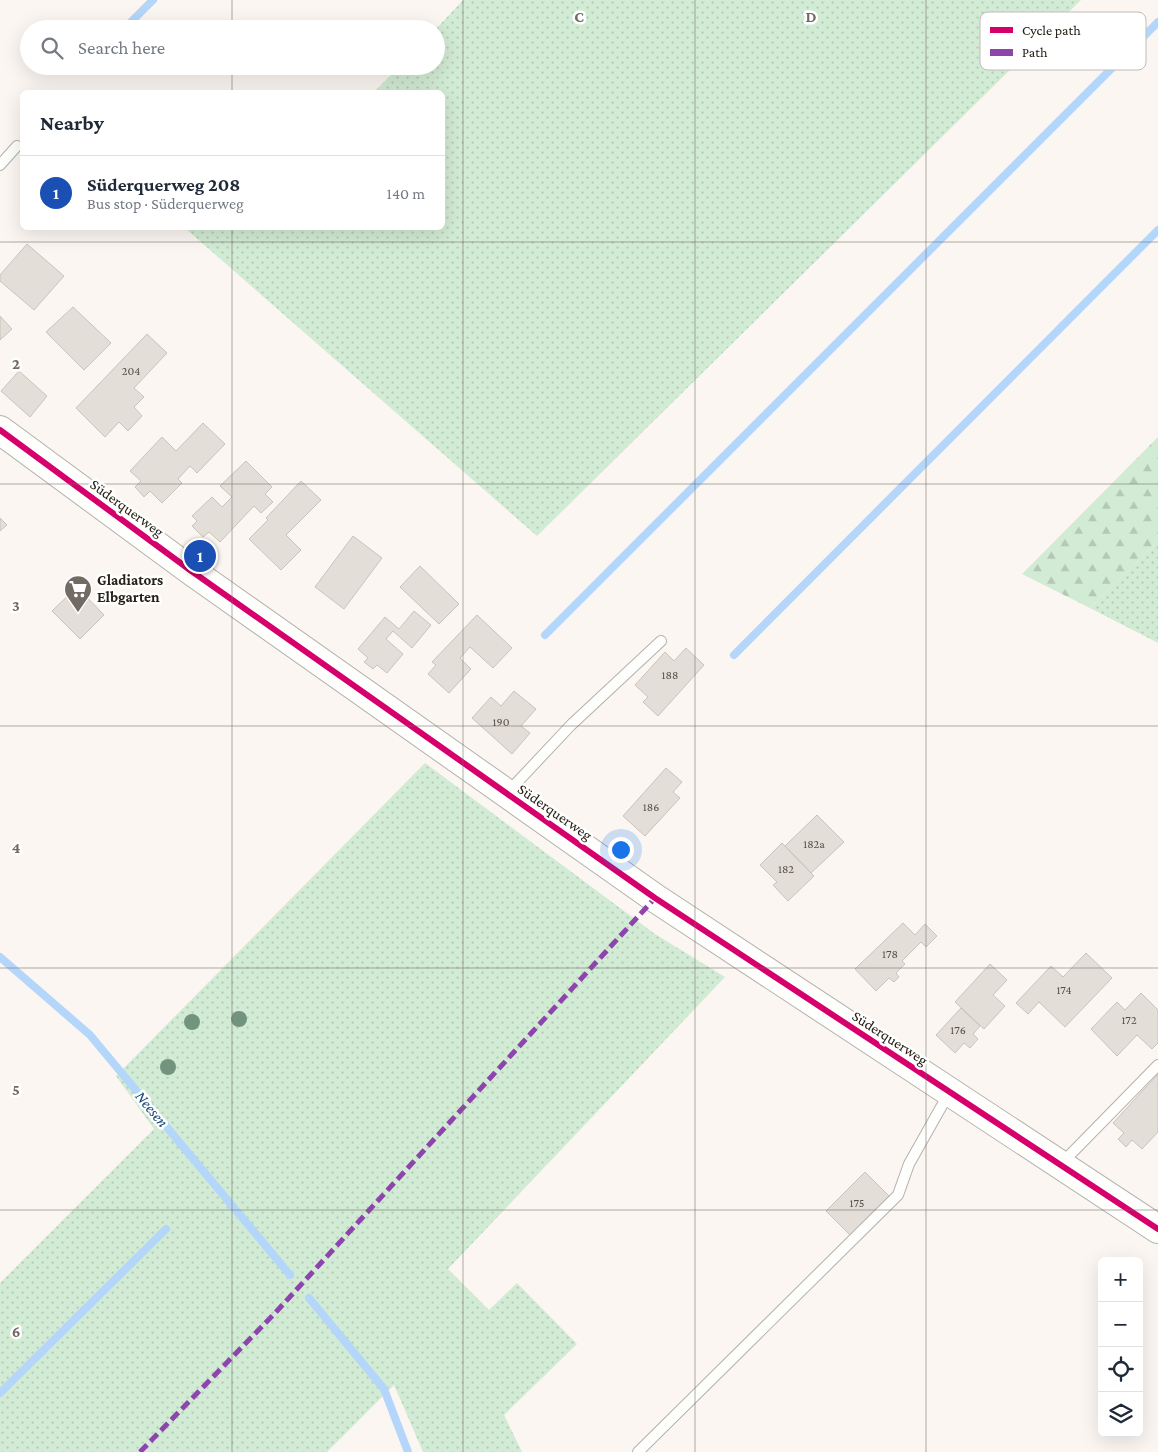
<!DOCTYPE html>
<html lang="en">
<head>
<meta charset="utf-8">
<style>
  body { margin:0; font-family:"Crimson Pro",serif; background:#f2f2f3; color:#1f2937 }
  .controls { position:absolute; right:15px; bottom:15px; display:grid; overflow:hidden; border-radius:8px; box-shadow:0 5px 20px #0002 }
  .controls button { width:45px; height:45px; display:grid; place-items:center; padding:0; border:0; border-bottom:1px solid #e0e1e3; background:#fff; color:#1f2937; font:25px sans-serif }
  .you { position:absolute; left:620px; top:849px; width:18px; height:18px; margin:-12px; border:4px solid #fff; border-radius:50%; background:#1a73e8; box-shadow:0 0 0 8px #1a73e833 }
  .badge { display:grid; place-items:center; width:32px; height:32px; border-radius:50%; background:#716b63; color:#fff; font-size:16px; font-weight:700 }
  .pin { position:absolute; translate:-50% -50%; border:2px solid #fff; box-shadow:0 1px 5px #0006 }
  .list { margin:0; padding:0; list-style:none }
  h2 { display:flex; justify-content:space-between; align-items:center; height:65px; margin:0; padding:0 20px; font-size:21px }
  h2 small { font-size:16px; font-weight:400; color:#747a83 }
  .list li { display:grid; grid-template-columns:32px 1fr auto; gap:15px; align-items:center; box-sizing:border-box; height:75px; padding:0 20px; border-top:1px solid #e0e1e3 }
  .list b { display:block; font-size:19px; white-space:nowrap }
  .list p { margin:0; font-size:16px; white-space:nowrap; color:#747a83 }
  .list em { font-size:16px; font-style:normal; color:#747a83 }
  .icon { flex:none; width:28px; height:28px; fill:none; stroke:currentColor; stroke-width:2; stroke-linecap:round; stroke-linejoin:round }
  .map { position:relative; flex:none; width:1158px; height:1452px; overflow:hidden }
  .search { position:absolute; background:#fff; box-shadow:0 5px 20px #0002; left:20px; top:20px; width:425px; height:55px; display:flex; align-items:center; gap:12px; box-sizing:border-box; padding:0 18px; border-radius:28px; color:#747a83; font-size:19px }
  .panel { position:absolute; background:#fff; box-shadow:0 5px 20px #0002; left:20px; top:90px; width:425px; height:140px; border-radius:8px }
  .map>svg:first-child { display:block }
  .grass { fill:url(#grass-dots) }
  .forest { fill:url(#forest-firs) }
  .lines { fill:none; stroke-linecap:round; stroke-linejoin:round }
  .stream { stroke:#b3d6fa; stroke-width:8 }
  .building { fill:#e3ded7; stroke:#c8c3bc }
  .lane-casing { stroke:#b5b0aa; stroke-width:12 }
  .secondary-casing { stroke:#b5b0aa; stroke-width:30 }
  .lane { stroke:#fefefd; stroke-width:10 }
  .secondary { stroke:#fefefd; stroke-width:28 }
  .quiet { stroke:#8e44ad; stroke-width:5; stroke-dasharray:10 5; stroke-linecap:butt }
  .cycleway-casing { stroke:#fff; stroke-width:9 }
  .cycleway { stroke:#d6006c; stroke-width:6 }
  .tree { fill:#72947e }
  .grid { fill:none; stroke:#716b63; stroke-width:1; stroke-opacity:0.55 }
  .labels { text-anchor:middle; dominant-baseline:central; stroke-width:5; stroke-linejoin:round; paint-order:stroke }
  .number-label { font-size:12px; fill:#555046 }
  .street-label { font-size:15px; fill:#262016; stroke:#fff }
  .poi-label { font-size:15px; font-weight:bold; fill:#262016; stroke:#fff; text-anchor:start }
  .water-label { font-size:16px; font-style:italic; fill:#1a4873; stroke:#fff }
  .key { fill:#fff; stroke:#bebcb9; stroke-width:1 }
  .key-label { font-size:14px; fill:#262016 }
  .grid-label { font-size:16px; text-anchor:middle; font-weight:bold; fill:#716b63; stroke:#fff; stroke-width:5; stroke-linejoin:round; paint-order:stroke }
</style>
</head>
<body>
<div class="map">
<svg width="1158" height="1452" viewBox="0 0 1158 1452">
  <defs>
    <pattern id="grass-dots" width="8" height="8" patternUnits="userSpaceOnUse" patternTransform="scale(1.25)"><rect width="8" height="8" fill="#d2ebd4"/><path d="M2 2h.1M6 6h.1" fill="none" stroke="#b4c9b5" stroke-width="1.8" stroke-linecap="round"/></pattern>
    <pattern id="forest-firs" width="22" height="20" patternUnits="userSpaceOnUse" patternTransform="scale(1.25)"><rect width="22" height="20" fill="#d2ebd4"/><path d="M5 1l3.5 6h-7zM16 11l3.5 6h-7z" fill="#b4c9b5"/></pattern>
  </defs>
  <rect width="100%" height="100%" fill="#fbf6f1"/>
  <path class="grass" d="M463,0H1081L537,536L185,228H442V92H374L400,66H436V29Z
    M1158,541V643L1090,608Z
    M425,763L655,934L725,977L448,1269L489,1310L517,1283L577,1344L504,1415L522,1452H423L394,1385L327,1452H0V1283L154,1129L116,1076Z"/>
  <path class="forest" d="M1158,437V541L1090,608L1022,574Z"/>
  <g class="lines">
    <path class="stream" d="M124,29L153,0
      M545,635L1158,22
      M734,655L1158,230
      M0,957L90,1035L290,1275
      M309,1298L384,1389L408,1452
      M0,1393L166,1229"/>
  </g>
  <path class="building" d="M27,244L64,276L34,310L0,281V275Z
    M73,307L111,343L84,370L46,332Z
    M0,316L12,329L0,340Z
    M147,334L167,353L134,388L144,397L134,407L142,416L128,431L119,422L105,437L76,408Z
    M19,371L47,396L30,417L1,391Z
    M203,423L225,444L197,473L190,466L178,479L182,483L162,503L150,491L144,497L135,487L141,481L130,471L162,437L176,451Z
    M246,461L272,487L265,494L273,502L261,513L254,506L220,542L209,532L203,537L192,526L197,521L192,516L212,497L222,507L232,497L220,486Z
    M301,481L321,500L286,535L301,550L281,570L249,539L268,520L266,518Z
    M0,518L7,525L0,531Z
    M353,536L382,558L344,609L315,587Z
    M420,566L459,604L439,624L400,587Z
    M77,587L104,615L80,639L52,611Z
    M414,611L431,625L412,648L393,631L386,639L403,654L387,673L377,665L373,669L364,662L368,658L358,649L385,617L399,629Z
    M477,615L512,648L493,668L470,647L460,658L471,669L449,693L428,674L436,665L432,662Z
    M686,648L704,665L658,716L643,702L648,697L635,685L665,652L674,661Z
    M514,691L536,709L521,726L530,733L512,754L472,718L491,697L501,706Z
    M666,768L682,782L673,792L680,798L645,836L623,816Z
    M817,815L844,842L811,873L785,846Z
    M782,843L814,876L788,901L773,885L777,882L760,865Z
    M903,923L915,935L925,924L937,936L926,947L921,942L902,961L905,964L896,973L899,977L894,982L889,978L876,991L855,969Z
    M1086,953L1112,978L1065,1027L1039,1002L1028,1014L1016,1003L1051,966L1063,977Z
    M990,964L1007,980L993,995L1005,1006L984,1029L955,1002Z
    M1141,993L1158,1010V1043L1152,1049L1137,1035L1117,1056L1091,1029L1117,1002L1125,1010Z
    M961,1008L980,1026L973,1034L978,1039L970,1048L964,1043L955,1053L936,1035Z
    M1158,1074V1132L1142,1149L1132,1140L1126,1147L1118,1139L1124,1133L1113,1123Z
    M865,1172L889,1196L850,1235L826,1211Z"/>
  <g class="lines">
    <g class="lane-casing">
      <path id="lane" d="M0,165L17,146
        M507,793L571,725L661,641
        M1061,1164L1158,1065
        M638,1452L898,1195L909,1164L949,1093"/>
    </g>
    <g class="secondary-casing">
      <path id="secondary" d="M0,430L190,570L655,898L1158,1229"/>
    </g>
    <use href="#lane" class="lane"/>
    <use href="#secondary" class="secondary"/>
    <path class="quiet" d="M140,1452L276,1312L655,898"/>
    <g class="cycleway-casing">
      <path id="cycleway" d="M0,430L190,570L655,898L1158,1229"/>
    </g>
    <use href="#cycleway" class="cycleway"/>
  </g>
  <g class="tree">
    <circle cx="239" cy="1019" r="8"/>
    <circle cx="192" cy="1022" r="8"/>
    <circle cx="168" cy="1067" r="8"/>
  </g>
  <path class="grid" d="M232,0V29M463,0V1452M695,0V1452M926,0V1452M232,66V92M232,228V1452M0,242H1158M0,484H1158M0,726H1158M0,968H1158M0,1210H1158"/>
  <defs>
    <g id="supermarket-pin" transform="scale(1.4375)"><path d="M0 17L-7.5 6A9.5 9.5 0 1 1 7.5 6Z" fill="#716b63" stroke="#fff"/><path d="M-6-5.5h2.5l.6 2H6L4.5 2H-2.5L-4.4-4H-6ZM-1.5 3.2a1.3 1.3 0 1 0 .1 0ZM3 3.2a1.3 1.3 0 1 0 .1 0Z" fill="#fff"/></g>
  </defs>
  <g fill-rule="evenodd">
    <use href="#supermarket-pin" x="78" y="589"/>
  </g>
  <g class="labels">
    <g class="number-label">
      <text x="131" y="371">204</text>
      <text x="670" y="675">188</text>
      <text x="501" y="722">190</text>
      <text x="651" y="807">186</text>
      <text x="814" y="844">182a</text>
      <text x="786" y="869">182</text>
      <text x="890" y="954">178</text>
      <text x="1064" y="990">174</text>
      <text x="1129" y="1020">172</text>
      <text x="958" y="1030">176</text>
      <text x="857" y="1203">175</text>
    </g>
    <g class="street-label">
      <text transform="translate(127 508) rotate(36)">Süderquerweg</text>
      <text transform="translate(555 812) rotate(35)">Süderquerweg</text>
      <text transform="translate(890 1038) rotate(33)">Süderquerweg</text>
    </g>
    <g class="poi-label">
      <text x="97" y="580">Gladiators<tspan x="97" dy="17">Elbgarten</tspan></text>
    </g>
    <g class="water-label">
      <text transform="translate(152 1109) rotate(50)">Neesen</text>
    </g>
  </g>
  <rect x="980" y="12" width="166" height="58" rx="8" class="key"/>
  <rect x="990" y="27" width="23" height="6" fill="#d6006c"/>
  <rect x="990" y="49" width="23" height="7" fill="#8e44ad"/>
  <g class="key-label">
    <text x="1022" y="35">Cycle path</text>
    <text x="1022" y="57">Path</text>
  </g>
  <g class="grid-label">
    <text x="579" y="22">C</text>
    <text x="811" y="22">D</text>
    <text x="16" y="369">2</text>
    <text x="16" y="611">3</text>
    <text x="16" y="853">4</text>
    <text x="16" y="1095">5</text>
    <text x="16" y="1337">6</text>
  </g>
</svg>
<div class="controls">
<button>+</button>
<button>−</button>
<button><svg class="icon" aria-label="locate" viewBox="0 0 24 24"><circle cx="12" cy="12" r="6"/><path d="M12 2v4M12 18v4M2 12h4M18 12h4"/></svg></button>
<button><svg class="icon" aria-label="layers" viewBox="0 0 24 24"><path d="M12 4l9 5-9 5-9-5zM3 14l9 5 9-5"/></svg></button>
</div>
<div class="you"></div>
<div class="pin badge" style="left:200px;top:556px;background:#1a4fb4">1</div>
<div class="search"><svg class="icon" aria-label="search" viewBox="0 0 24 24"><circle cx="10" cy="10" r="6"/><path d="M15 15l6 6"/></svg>Search here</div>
<section class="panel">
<h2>Nearby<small></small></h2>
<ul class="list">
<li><span class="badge" style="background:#1a4fb4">1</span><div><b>Süderquerweg 208</b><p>Bus stop · Süderquerweg</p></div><em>140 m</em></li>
</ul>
</section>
</div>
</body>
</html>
